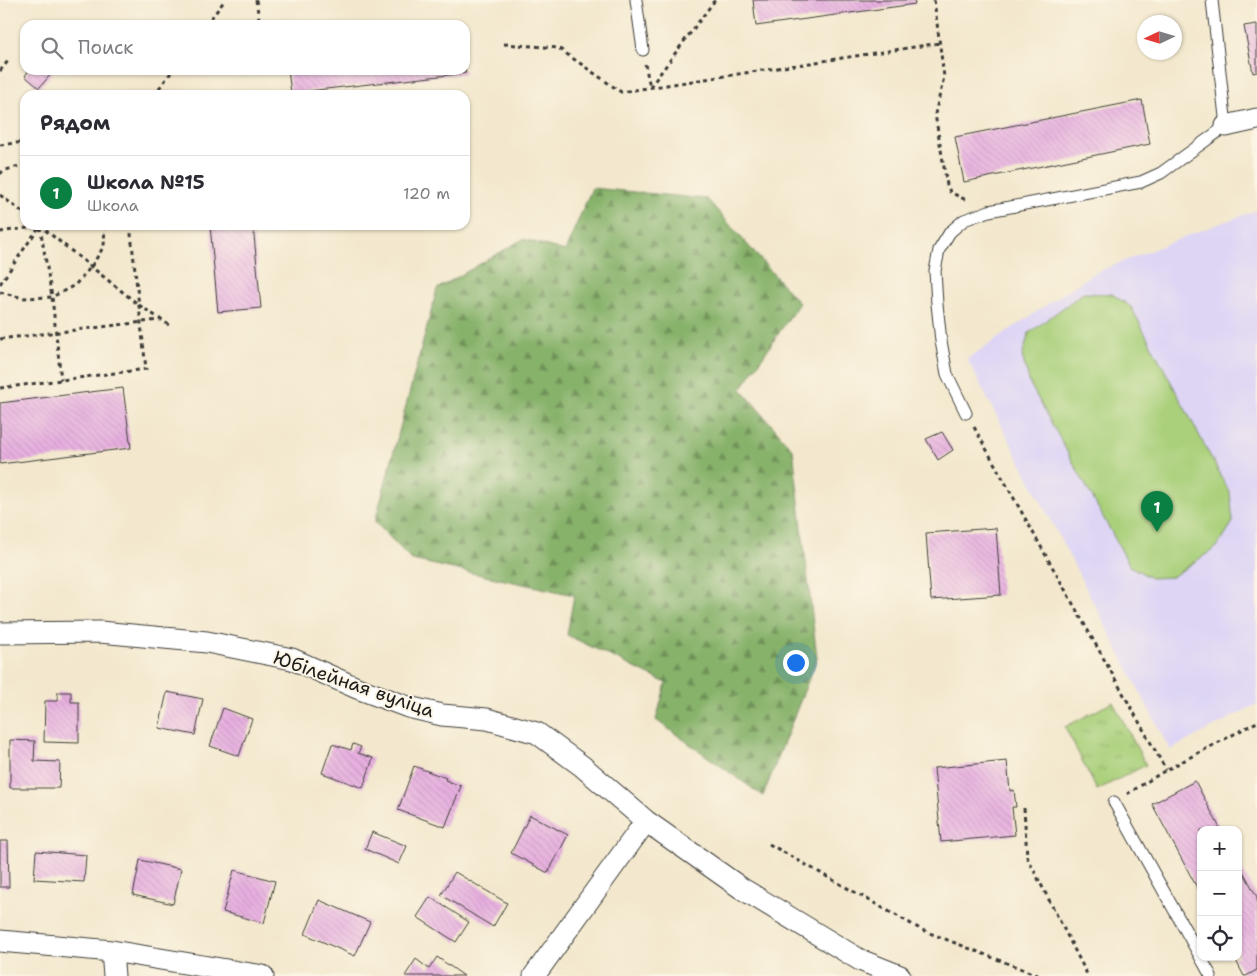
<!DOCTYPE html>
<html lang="ru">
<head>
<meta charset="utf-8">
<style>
  body { margin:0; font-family:"Shantell Sans",sans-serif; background:#f2f2f3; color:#2b2b33 }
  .controls { position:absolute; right:15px; bottom:15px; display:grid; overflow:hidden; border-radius:10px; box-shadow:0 1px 4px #0004 }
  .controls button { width:45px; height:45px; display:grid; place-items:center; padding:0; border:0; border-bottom:1px solid #e1e1e2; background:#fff; color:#2b2b33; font:25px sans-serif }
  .compass { position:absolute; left:1137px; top:15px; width:45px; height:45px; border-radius:50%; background:#fff; box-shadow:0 1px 4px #0004; rotate:266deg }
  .you { position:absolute; left:795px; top:662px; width:18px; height:18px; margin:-12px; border:4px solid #fff; border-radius:50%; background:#1a73e8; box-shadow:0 0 0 8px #1a73e833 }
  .badge { display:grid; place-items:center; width:32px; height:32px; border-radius:50%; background:#0b8043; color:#fff; font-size:16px; font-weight:700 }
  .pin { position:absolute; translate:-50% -41px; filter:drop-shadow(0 1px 2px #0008) }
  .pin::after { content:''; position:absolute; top:26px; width:18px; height:15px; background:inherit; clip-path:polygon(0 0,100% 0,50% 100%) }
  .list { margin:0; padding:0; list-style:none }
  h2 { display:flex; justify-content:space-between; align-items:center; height:65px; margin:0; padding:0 20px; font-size:21px }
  h2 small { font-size:16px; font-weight:400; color:#7c7c81 }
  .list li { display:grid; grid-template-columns:32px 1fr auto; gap:15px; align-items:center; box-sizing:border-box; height:75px; padding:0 20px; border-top:1px solid #e1e1e2 }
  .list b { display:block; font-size:19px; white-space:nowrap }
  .list p { margin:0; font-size:16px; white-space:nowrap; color:#7c7c81 }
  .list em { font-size:16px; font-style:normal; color:#7c7c81 }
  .icon { flex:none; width:28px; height:28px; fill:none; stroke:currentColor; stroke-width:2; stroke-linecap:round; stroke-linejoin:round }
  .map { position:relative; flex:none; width:1257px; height:976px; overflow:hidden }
  .search { position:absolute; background:#fff; box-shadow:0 1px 4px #0004; left:20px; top:20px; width:450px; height:55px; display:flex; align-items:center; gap:12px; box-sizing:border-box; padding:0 18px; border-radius:15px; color:#7c7c81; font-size:19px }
  .panel { position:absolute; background:#fff; box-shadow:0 1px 4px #0004; left:20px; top:90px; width:450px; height:140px; border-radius:15px }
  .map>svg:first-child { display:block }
  .built { fill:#ded5f5 }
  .grass { fill:url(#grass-tufts); stroke:#63764c }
  .forest { fill:url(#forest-firs); stroke:#526744 }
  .garden { fill:#aad07b; stroke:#63764c }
  .building { fill:url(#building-back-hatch) }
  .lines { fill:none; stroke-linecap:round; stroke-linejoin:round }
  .service-casing { stroke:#3c3b37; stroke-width:13 }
  .minor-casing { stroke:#3c3b37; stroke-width:23 }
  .path { stroke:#3c3b37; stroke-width:3; stroke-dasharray:4 4; stroke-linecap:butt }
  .service { stroke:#fff; stroke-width:11 }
  .minor { stroke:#fff; stroke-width:21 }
  .labels { text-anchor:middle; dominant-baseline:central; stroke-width:4; stroke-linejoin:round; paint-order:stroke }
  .street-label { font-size:19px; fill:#1c1c1c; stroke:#fcf5e5 }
</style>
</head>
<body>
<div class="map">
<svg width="1257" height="976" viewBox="0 0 1257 976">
  <defs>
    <pattern id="grass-tufts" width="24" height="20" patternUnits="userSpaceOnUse" patternTransform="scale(1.25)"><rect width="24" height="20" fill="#aad07b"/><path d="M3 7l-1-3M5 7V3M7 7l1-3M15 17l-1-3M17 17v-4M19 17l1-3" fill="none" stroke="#92b26a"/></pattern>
    <pattern id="forest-firs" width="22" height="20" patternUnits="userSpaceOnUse" patternTransform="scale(1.25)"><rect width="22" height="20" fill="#87b26b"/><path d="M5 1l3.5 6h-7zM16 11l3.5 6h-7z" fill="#6e9057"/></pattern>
    <pattern id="building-back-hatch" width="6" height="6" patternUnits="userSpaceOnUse" patternTransform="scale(1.25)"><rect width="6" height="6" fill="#e7afe0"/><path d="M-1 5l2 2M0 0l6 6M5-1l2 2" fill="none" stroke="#c696c0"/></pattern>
  </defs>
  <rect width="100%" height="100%" fill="#fcf5e5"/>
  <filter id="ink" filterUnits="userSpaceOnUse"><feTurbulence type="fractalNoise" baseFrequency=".02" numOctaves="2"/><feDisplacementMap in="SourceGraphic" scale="10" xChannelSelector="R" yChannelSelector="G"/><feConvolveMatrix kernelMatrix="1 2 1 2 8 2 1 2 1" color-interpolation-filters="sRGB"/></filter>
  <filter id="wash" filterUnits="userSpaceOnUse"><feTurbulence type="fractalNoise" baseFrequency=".0096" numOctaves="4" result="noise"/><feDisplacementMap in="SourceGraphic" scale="20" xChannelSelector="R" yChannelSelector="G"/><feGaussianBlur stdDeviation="1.12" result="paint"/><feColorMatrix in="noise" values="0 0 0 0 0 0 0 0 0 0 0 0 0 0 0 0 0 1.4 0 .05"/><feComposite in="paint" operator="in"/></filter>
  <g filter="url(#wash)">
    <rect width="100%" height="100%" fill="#f3e8cd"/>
    <path class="built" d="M1257,210V704L1170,750L967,359L1092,274L1194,233Z"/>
    <path class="grass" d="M1113,702L1146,765L1097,790L1065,727Z"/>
    <path class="forest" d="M592,188L707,199L799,303L741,389L793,450L817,658L763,796L656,720L666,683L567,635L574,595L412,560L375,522L437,289L523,239L565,251Z"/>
    <path class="garden" d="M1083,293L1112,294L1131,307L1230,493L1233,522L1217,547L1172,577L1151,578L1130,566L1030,384L1022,356L1029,333Z"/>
    <g id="blocks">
      <path class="building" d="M753,0H914L915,4L756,26Z
        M1257,24V72L1253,73L1244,26Z
        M29,70H49L52,73L39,88L25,76Z
        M288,70H465L466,73L291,93Z
        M1142,100L1150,144L964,182L955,137Z
        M210,225H253L261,308L218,312Z
        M123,388L131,448L0,464V403Z
        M942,432L953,450L938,460L926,439Z
        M996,528L1001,595L931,600L926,533Z
        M58,692H71V702H79V743L44,742L45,701H58Z
        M167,692L203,699L195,735L159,728Z
        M223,708L252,719L239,756L210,746Z
        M10,740L35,741L34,761L60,762L59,788H10Z
        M332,744L351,750L353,744L361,747L358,753L373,758L363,788L322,773Z
        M1007,761L1010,791L1014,790L1016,807H1012L1015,835L941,842L934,768Z
        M414,766L446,778L445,780L461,786L445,827L398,810Z
        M1195,781L1221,830H1201V895L1152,804Z
        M530,815L568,835L548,873L511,853Z
        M372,832L407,846L399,864L365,849Z
        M0,841H8L9,887H0Z
        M36,851L86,855L84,882L34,879Z
        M140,860L181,869L173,904L133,895Z
        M1238,862L1257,897V970L1246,976H1244L1234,957H1238Z
        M234,870L275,881L264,923L223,912Z
        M455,872L507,903L493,927L441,895Z
        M430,897L469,922L456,942L417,917Z
        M319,900L370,922L355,956L305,934Z
        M437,957L464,976H405L416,959L429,969Z"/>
    </g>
  </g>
  <g filter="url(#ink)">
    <use href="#blocks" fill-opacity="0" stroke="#3c3b37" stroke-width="1"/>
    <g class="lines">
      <g class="service-casing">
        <path id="service" d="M636,0L643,50
          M966,413L947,374L941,341L937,304L935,271L939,250L950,232L964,220L989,211L1141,182L1161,173L1226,126L1212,0
          M1114,802L1211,976"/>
      </g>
      <g class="minor-casing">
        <path id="minor" d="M1226,126L1257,119
          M0,633L100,632L207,642L292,659L357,688L408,707L442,715L487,719L537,733L582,766L646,821L741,888L860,960L900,976
          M0,941L112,951L263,976
          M112,951L114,976
          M534,976L646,821"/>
      </g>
      <path class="path" d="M256,0L259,19
        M934,0L944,77L935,114L947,185L950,192L968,201
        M206,25L225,0
        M504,44L558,48L621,92L940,43
        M645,64L650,87
        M0,71L8,61
        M650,87L715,0
        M154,95L173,70
        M0,145L25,142
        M0,174L3,171L25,164
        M0,195L25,214
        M39,225L139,305L169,325
        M40,227L52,297L61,380
        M0,232L48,225
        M0,284L39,227
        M0,292L23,298L52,297L75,285L91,267L104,246L105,225
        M0,339L160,320
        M0,388L146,369L130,225
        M974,427L1166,770
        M1127,794L1166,770L1257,722
        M1024,808L1027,857L1088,976
        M769,844L922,930L1040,976"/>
      <use href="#service" class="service"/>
      <use href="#minor" class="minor"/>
    </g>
  </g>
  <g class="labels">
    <g class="street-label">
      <text transform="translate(354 684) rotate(19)">Юбілейная вуліца</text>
    </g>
  </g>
</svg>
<div class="controls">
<button>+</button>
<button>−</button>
<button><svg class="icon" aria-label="locate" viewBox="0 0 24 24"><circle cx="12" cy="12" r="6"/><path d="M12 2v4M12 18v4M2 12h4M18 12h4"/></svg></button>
</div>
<svg class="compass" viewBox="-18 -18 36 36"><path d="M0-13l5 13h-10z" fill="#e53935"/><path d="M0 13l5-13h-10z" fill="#7c7c81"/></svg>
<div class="you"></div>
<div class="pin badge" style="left:1157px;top:532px">1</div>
<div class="search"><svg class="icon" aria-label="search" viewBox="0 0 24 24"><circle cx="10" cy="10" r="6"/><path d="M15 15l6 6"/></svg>Поиск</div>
<section class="panel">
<h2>Рядом<small></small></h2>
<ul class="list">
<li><span class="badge">1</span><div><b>Школа №15</b><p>Школа</p></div><em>120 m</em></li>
</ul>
</section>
</div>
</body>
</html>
